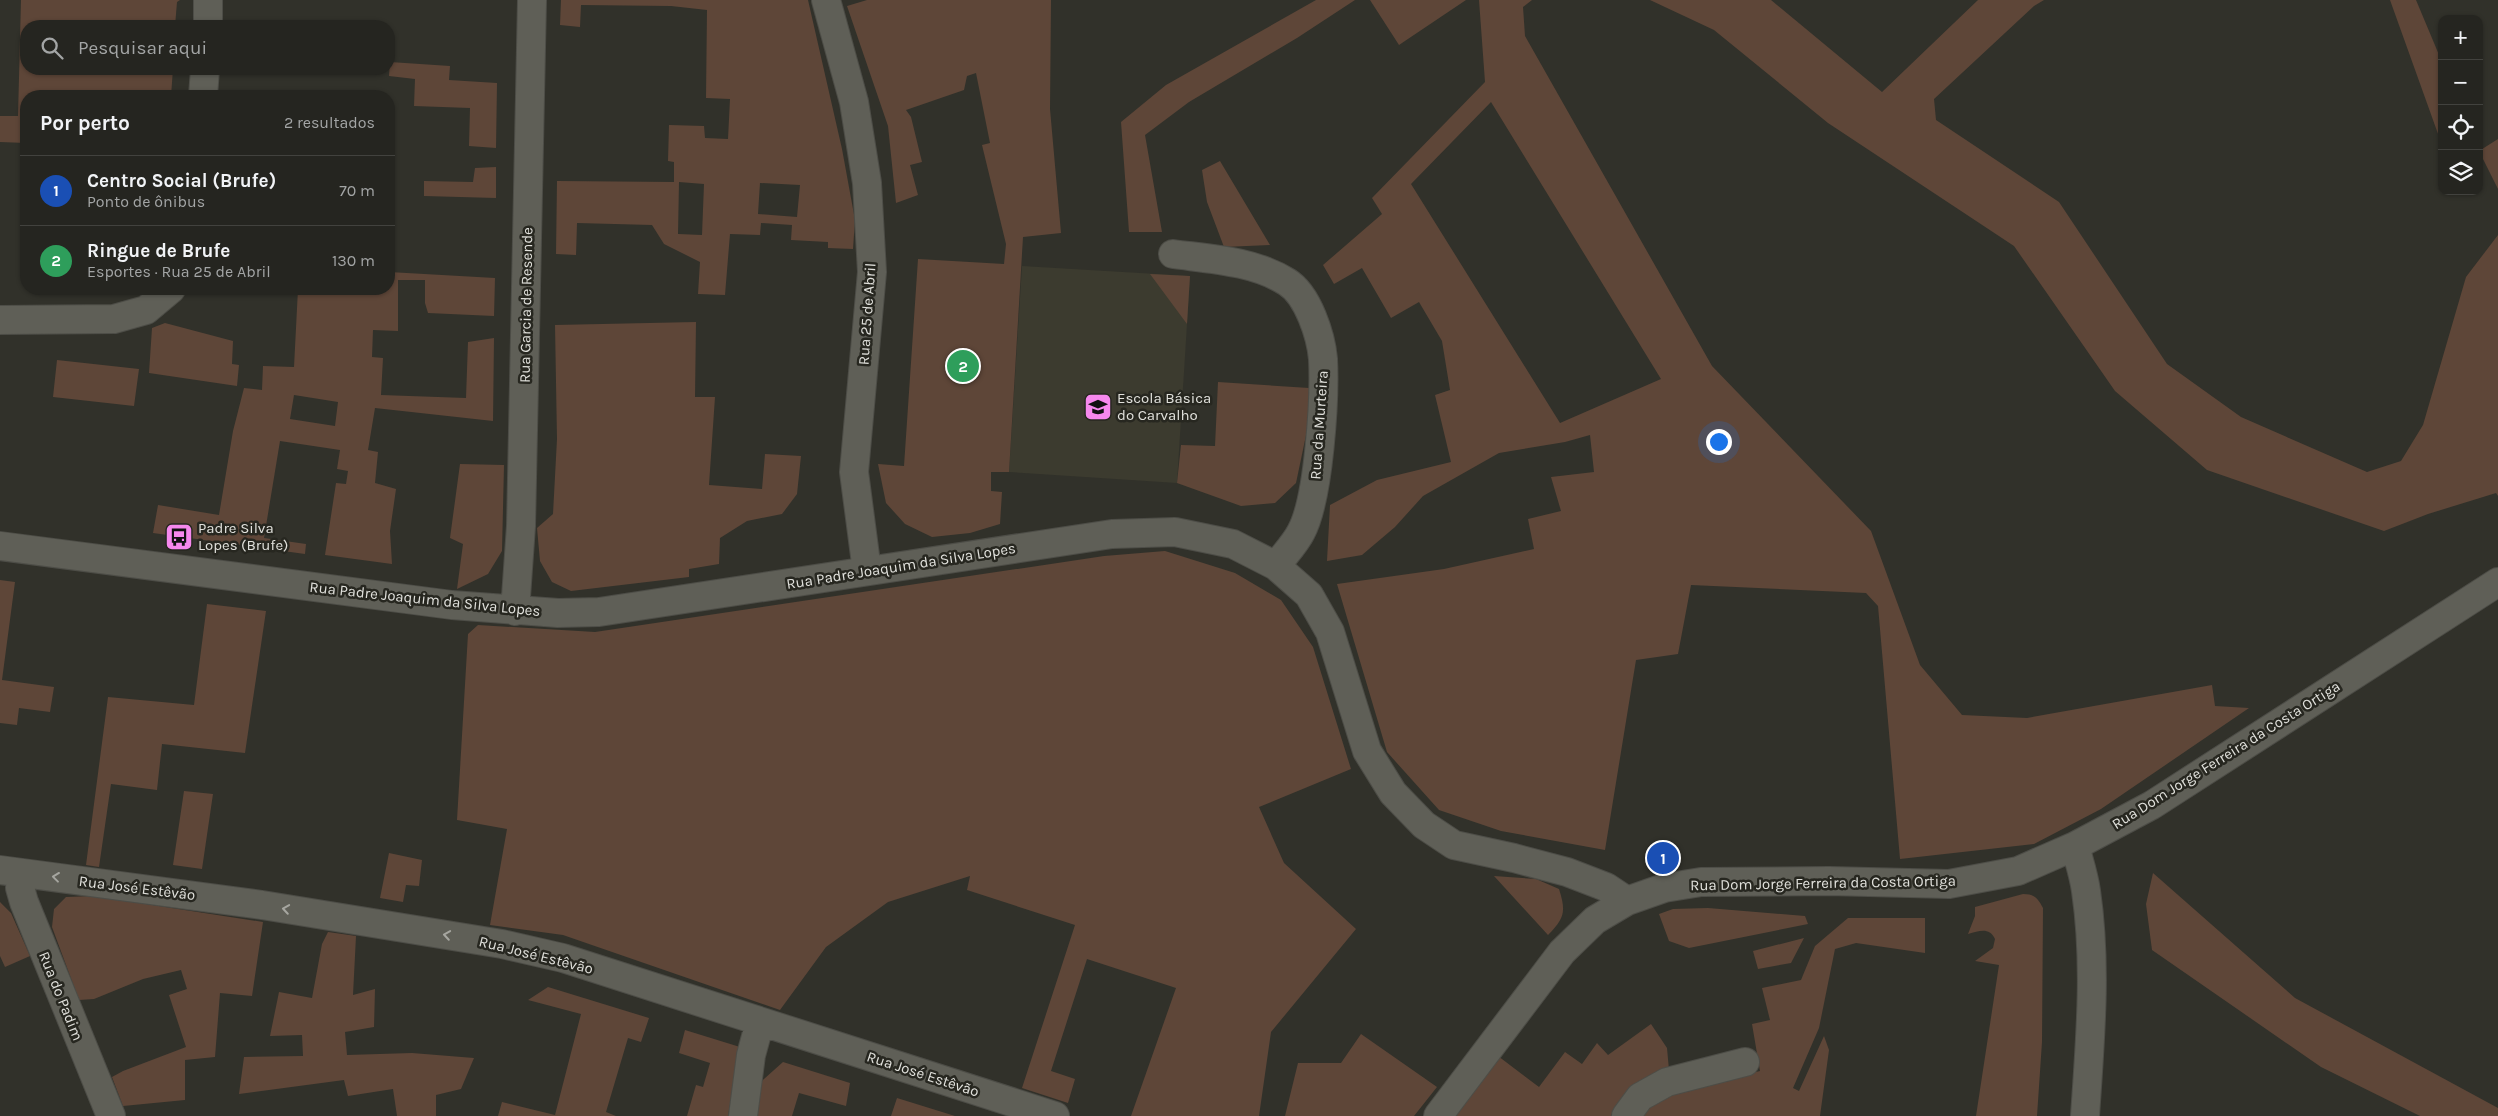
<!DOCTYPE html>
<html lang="pt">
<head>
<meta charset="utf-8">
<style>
  body { margin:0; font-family:Karla,sans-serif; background:#31312d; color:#f1f3f6 }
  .controls { position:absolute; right:15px; top:15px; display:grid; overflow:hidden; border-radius:10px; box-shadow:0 1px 4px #0004 }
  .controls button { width:45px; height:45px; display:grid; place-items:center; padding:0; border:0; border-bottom:1px solid #42423e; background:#252520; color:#f1f3f6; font:25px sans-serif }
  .you { position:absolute; left:1718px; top:441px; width:18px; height:18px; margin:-12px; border:4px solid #fff; border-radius:50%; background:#1a73e8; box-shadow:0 0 0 8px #1a73e833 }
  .badge { display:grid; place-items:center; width:32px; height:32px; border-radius:50%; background:#f688ed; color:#fff; font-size:16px; font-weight:700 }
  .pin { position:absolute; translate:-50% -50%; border:2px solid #fff; box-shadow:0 1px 5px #0006 }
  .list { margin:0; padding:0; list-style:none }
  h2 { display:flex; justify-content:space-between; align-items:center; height:65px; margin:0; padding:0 20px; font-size:21px }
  h2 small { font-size:16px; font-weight:400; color:#a3a5a5 }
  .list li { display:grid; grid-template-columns:32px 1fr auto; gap:15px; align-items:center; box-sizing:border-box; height:70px; padding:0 20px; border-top:1px solid #42423e }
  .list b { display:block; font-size:19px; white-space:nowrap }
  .list p { margin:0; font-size:16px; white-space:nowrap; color:#a3a5a5 }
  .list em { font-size:16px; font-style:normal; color:#a3a5a5 }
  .icon { flex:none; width:28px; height:28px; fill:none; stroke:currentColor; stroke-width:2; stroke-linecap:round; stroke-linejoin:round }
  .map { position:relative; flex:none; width:2498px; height:1116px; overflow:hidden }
  .search { position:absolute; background:#252520; box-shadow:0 1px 4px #0004; left:20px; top:20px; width:375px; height:55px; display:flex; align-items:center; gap:12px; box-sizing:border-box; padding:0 18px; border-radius:20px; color:#a3a5a5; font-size:19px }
  .panel { position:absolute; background:#252520; box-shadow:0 1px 4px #0004; left:20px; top:90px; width:375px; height:205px; border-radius:20px }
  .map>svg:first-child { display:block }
  .built { fill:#3c3b2f }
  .green { fill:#5e4638; fill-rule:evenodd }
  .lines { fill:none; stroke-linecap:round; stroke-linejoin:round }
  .minor-casing { stroke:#4d4d47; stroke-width:30 }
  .minor { stroke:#5f5f57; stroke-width:28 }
  .oneway { stroke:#a6a6a0 }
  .labels { text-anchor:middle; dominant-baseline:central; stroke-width:5; stroke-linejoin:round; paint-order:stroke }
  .street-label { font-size:15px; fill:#e1e1dc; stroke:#272720 }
  .poi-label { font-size:15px; fill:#e1e1dc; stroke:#272720; text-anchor:start }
</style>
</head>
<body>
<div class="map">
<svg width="2498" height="1116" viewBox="0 0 2498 1116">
  <rect width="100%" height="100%" fill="#31312a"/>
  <path class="built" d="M1022,266L1190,276L1177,483L1009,472Z"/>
  <path class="green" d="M21,0H180L177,2L175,26H26V69H173L171,96H26V143L0,142V116H18Z
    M561,0H808L842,149L855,220L853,249L828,248V242L791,240L792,225L761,223L760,235L730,234L725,295L698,294L700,262L664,244L652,225L577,223L576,255L556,254L557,181L674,182V162L668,161L669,125L704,126L705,138L728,139L730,99L706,98L707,10L671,6L581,5L580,27L560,25ZM679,182L704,184L702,235L678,234ZM760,183L800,185L797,217L758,214Z
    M867,0H1051L1050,109L1061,233L1023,237L1009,472H991V491L1002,492L1000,524L970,533L932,537L905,524L886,503L878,464L904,466L918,259L1004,264L1006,244L982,145L990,143L976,73L967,76L964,90L906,110L911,117L922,162L910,165L918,195L896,203L888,126L847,6Z
    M1316,0H1355L1297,38L1189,102L1145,135L1162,232H1129L1121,122L1166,85Z
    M1370,0H1466L1399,45Z
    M1479,0H1532L1523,7L1525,36L1712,366L1871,531L1920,665L1962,715L2027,718L2212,685L2215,706L2249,708L2101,809L2034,844L1900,859L1878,606L1866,593L1691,585L1678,654L1636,660L1605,850L1501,831L1439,810L1387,752L1337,584L1444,569L1534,549L1528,519L1561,511L1551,477L1594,472L1590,435L1565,442L1499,453L1423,496L1395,527L1362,555L1327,561L1330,505L1377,480L1451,462L1435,395L1450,390L1442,341L1419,302L1391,318L1362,268L1334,284L1323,265L1382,214L1372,198L1485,82ZM1491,102L1661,379L1560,423L1411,184Z
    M1650,0H1771L1882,92L1978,0H2044L2034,6L1934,99L1936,120L2059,202L2167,364L2241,417L2367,472L2401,461L2423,425L2466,277L2498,235V496L2496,493L2428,514L2384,531L2207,470L2115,391L2014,246L1828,123L1714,30Z
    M2390,0H2416L2442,62V145Z
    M390,62L450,66L449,80L497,83L496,148L469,146L470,108L414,106L415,79L389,76Z
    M2498,139V189L2479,151Z
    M1220,161L1270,245L1224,247L1207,202L1202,170Z
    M496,167V198L424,196V181L473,182L475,168Z
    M389,272L495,278L494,316L428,313L425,303V280H398V331L373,330L372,357L383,358L381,395L466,398L468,342L494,338L493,421L375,408L368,450L378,452L375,483L396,489L390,531L392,564L325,555L336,483L346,484L348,471L337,469L340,450L280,441L264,538L306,544L305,554L153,533L158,505L219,515L233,431L244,388L262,390L263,366L294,367L298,289L353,292V289H389ZM294,395L338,402L335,426L290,419Z
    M1150,274L1190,276L1187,324Z
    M696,322L695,397H715L709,485L762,489L765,454L801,456L797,494L782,514L747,521L720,538L719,564L689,569V577L571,591L552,582L540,561L537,528L553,514L557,439L555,325Z
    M165,323L233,341L232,364L239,365L237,386L149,373L152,328Z
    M57,360L139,369L134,406L53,397Z
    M1218,382L1309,388V421L1296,483L1275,503L1241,506L1177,483L1181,445L1215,446Z
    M460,464L504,465L502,551L488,574L457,589L463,544L450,538Z
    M1165,551L1235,573L1281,600L1313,647L1351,769L1259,807L1284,863L1356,929L1271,1032L1259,1116H1131L1176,988L1087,959L1051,1071L1075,1079L1068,1103L1022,1088L1075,925L967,890L970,876L888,902L826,947L780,1010L563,935L490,925L507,829L457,820L468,634L478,625L595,632L1104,556Z
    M0,580L15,582L2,680L54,687L50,712L19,708L17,725L0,723Z
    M207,604L266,611L245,753L162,744L157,790L111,784L99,867L86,865L108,697L194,705Z
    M184,791L213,794L202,869L173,865Z
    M389,853L422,860L419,886L406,885L403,902L380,898Z
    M2153,873L2295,998L2498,1108V1116H2420L2321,1067L2152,950L2146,904Z
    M1494,876L1536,879L1559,889C1566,911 1565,918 1548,935Z
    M2023,894C2034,894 2038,898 2043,908L2042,1042L2037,1116H1976L1999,965L1975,961L1993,948L1995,939C1989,927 1980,931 1968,934L1975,916V907Z
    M94,896L263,922L252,996L220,993L215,1057L185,1060V1100L123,1106L112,1077L123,1071L186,1047L169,995L187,989L181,970L143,979L94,999L79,1000L52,927L54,909L66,897Z
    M0,902L11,913L30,956L5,967L0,956Z
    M1708,908L1805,916L1808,924L1689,948L1669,941L1659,914L1673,909Z
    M1848,918H1925V953L1856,943L1835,949L1819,1028L1793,1088L1799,1091L1824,1036L1829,1050L1820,1116H1642C1661,1089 1729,1079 1760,1071L1752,1024L1770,1020L1762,988L1801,980L1815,946Z
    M328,932L356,936L353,995L375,989L374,1027L345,1032L347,1055L412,1053L474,1058L461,1089L436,1095V1116H397L393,1089L348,1096L344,1080L239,1094L244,1057L303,1056L302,1035L270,1036L279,992L312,998L322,944Z
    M1804,938L1791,963L1758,969L1753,951Z
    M548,987L649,1018L641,1042L628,1038L606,1112L616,1116H498L502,1102L555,1115L581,1014L528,1000Z
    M1651,1024L1667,1048L1669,1070C1646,1080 1620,1090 1611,1116H1453L1498,1056L1539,1087L1565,1052L1582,1064L1597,1043L1608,1055Z
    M685,1030L740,1047L728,1116H687L696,1085L703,1087L710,1063L679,1053Z
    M1361,1034L1437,1087L1414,1116H1285L1298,1063H1341Z
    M783,1062L850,1083L846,1106L799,1093L792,1116H752L755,1087Z
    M897,1098L955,1116H891Z"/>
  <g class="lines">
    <g class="minor-casing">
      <path id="minor" d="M826,0L854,102L867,183L872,272L854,472L867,571
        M208,26V0
        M203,96L205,69
        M1173,254C1210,259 1254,261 1287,282C1308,295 1321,336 1323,359C1325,398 1319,499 1301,532C1295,544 1284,555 1276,566
        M0,320L114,319L146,310L171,289
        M0,546L452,605L558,613L599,612L1112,534L1175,532L1233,544L1276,566L1309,595L1330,632L1367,751L1393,793L1424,825L1454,845L1514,858L1567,872L1606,887L1627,901
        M515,611L521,526L532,0
        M2075,846C2079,861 2084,876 2086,891C2097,965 2090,1042 2085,1116
        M0,870L262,905L502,944L563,958L1055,1116
        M21,873L20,888L24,902L111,1116
        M743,1116L751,1055L760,1022
        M1438,1116L1562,952L1595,920L1627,901L1664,888L1701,882L1829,881L1949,884L2018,871L2075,846L2152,805L2498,582
        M1626,1116L1640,1097L1667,1082L1745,1062"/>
    </g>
    <use href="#minor" class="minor"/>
  </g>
  <defs><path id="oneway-chevron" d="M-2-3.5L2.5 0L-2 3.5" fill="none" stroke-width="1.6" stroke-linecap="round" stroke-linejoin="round" transform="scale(1.25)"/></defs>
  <g class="oneway">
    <use href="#oneway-chevron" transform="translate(56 877) rotate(-173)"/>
    <use href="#oneway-chevron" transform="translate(286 909) rotate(-171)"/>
    <use href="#oneway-chevron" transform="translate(447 935) rotate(-171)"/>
  </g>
  <defs>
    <g id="school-square" transform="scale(1.4375)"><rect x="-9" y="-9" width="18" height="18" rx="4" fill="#f688ed" stroke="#272720"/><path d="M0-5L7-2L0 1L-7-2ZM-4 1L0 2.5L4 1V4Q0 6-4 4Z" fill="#111"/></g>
    <g id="bus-square" transform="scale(1.4375)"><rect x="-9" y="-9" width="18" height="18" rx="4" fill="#f688ed" stroke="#272720"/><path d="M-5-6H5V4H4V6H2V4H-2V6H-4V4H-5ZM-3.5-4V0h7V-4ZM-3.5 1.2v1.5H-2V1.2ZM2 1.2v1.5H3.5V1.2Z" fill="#111"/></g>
  </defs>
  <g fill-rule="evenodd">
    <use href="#school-square" x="1098" y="407"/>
    <use href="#bus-square" x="179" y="537"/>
  </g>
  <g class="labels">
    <g class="street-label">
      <text transform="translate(526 305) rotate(-89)">Rua Garcia de Resende</text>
      <text transform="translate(867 314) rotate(-86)">Rua 25 de Abril</text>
      <text transform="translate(1319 425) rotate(-86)">Rua da Murteira</text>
      <text transform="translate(901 566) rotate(-9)">Rua Padre Joaquim da Silva Lopes</text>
      <text transform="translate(425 599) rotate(6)">Rua Padre Joaquim da Silva Lopes</text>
      <text transform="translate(2226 755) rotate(-32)">Rua Dom Jorge Ferreira da Costa Ortiga</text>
      <text transform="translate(1823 883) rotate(-1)">Rua Dom Jorge Ferreira da Costa Ortiga</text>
      <text transform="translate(137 888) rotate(7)">Rua José Estêvão</text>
      <text transform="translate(536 955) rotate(14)">Rua José Estêvão</text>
      <text transform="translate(61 996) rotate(68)">Rua do Padim</text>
      <text transform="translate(923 1074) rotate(18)">Rua José Estêvão</text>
    </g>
    <g class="poi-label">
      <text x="1117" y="398">Escola Básica<tspan x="1117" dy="17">do Carvalho</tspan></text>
      <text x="198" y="528">Padre Silva<tspan x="198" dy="17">Lopes (Brufe)</tspan></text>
    </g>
  </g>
</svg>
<div class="controls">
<button>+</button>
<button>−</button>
<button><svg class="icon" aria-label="locate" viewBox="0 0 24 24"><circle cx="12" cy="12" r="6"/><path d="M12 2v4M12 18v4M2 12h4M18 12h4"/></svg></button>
<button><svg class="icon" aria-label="layers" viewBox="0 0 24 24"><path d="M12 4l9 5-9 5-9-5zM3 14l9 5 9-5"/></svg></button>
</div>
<div class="you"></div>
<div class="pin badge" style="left:1663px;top:858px;background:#1a4fb4">1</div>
<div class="pin badge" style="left:963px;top:366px;background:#2e9e5b">2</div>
<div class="search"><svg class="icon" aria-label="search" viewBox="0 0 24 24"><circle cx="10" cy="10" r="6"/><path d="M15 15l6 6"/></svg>Pesquisar aqui</div>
<section class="panel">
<h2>Por perto<small>2 resultados</small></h2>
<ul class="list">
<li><span class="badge" style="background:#1a4fb4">1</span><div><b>Centro Social (Brufe)</b><p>Ponto de ônibus</p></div><em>70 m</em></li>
<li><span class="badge" style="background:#2e9e5b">2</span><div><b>Ringue de Brufe</b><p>Esportes · Rua 25 de Abril</p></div><em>130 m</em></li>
</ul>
</section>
</div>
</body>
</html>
